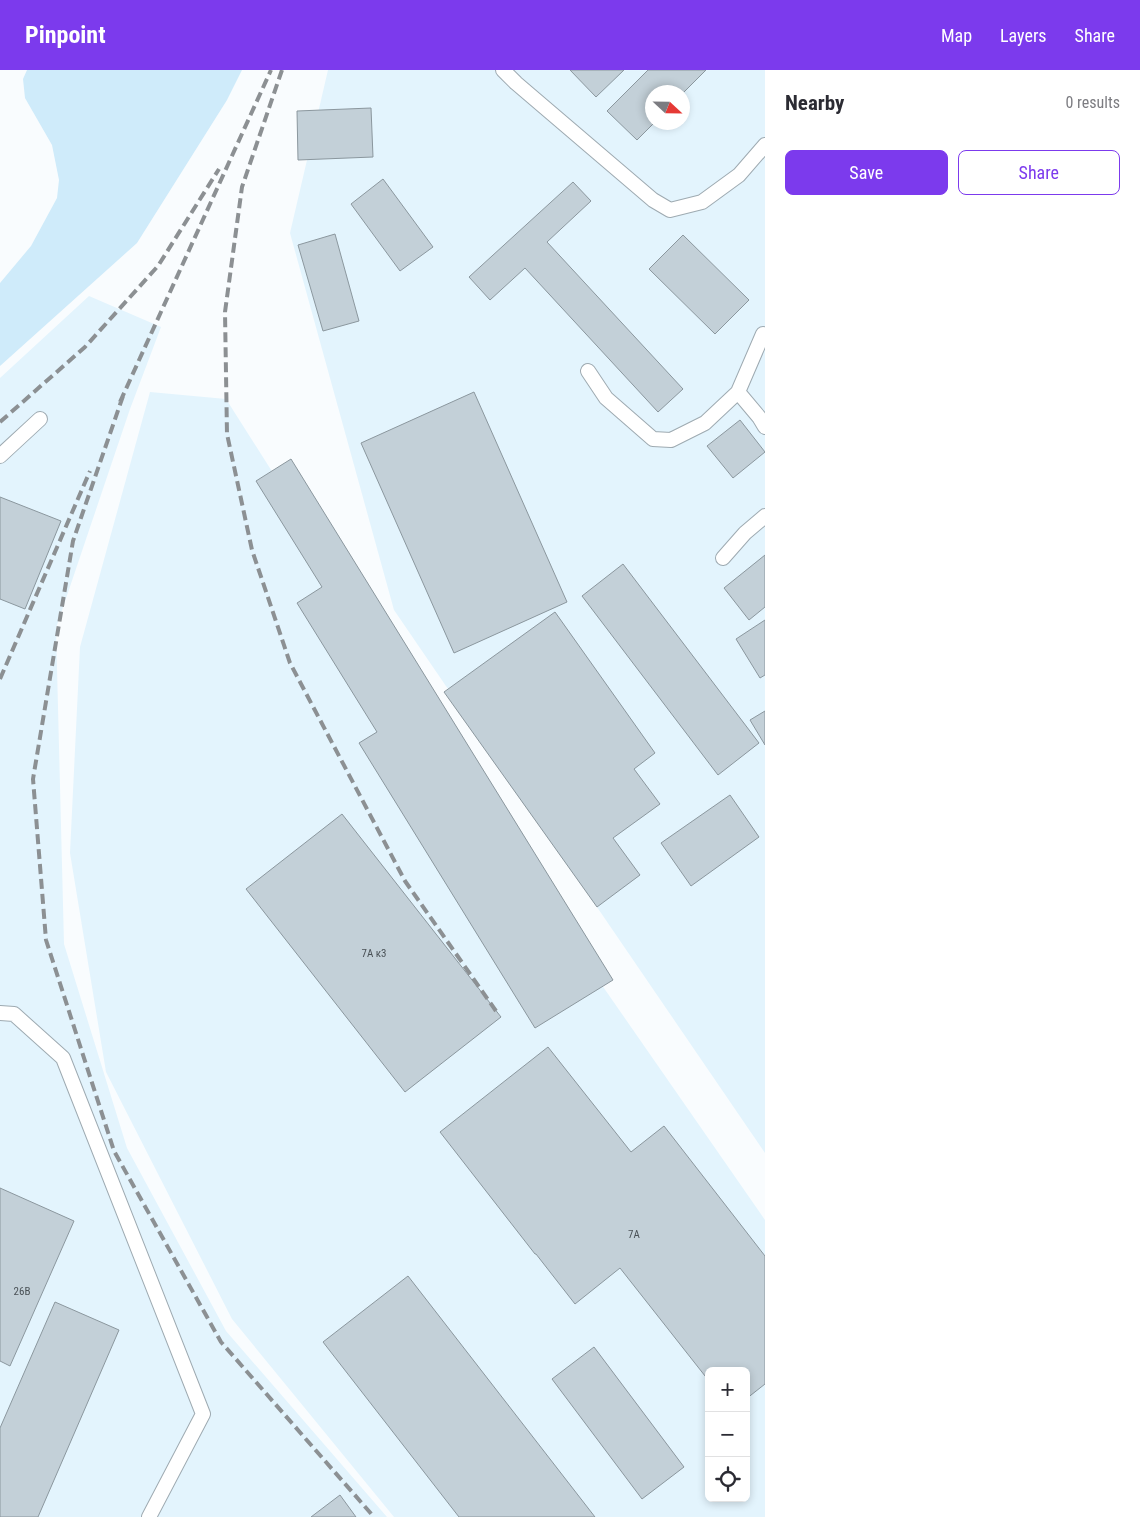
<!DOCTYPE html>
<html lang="en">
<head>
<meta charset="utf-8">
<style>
  body { margin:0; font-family:"Roboto Condensed",sans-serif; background:#f2f2f3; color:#2b2b33 }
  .controls { position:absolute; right:15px; bottom:15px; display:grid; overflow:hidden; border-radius:8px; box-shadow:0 2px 8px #0003 }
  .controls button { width:45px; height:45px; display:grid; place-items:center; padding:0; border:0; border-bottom:1px solid #e1e1e2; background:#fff; color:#2b2b33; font:25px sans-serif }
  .compass { position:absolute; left:645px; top:15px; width:45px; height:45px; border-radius:50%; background:#fff; box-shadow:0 2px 8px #0003; rotate:112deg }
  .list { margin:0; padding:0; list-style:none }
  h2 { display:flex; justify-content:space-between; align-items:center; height:65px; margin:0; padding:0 20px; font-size:21px }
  h2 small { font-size:16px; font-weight:400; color:#7c7c81 }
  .actions { display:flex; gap:10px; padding:15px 20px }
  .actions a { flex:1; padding:11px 0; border:1px solid #7c3aed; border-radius:8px; text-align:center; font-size:18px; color:#7c3aed }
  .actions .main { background:#7c3aed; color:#fff }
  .icon { flex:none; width:28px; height:28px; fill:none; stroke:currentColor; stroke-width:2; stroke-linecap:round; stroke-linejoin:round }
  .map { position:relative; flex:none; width:765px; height:1447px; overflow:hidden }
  header { display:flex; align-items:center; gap:30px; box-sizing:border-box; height:70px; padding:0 25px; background:#7c3aed; color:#fff }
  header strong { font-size:24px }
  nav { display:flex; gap:28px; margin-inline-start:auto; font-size:18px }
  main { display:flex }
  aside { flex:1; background:#fff }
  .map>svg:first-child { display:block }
  .built { fill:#e3f4fd; fill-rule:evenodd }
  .green { fill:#cfebfa }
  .building { fill:#c3d0d8; stroke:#8b979e }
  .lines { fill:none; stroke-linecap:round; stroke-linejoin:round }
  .lane-casing { stroke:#9eaab1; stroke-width:16 }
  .lane { stroke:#fff; stroke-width:14 }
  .rail { stroke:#8c9093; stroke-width:4; stroke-dasharray:10 5; stroke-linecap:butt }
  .labels { text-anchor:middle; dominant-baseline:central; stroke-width:4; stroke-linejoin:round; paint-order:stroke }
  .number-label { font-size:11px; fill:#4a5156 }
</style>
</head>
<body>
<header>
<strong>Pinpoint</strong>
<nav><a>Map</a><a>Layers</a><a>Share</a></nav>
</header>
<main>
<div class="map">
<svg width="765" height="1447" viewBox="0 0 765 1447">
  <rect width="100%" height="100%" fill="#f9fcfe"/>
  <path class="built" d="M328,0H765V1083L394,540L290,163ZM652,22H682V52H652Z
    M89,226L161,257L130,339L56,558L64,874L127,1078L226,1261L387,1447H0V308Z
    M150,322L226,329L556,849L765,1150V1447H394L232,1249L106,1002L70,783L80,577ZM709,1301H746V1428H709Z"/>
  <path class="green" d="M27,0H242L227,30L137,173L0,296V213L31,176L57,128L59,110L52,75L25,28L23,9Z"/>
  <path class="building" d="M570,0H624L596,27Z
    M648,0H706L682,24V22H652V52H655L637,70L607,41Z
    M371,38L373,87L298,90L297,41Z
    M383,109L433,177L400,201L351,134Z
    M573,112L591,131L547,172L683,319L658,342L525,198L490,230L469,207Z
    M335,164L359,251L323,261L298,175Z
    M683,165L749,230L715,264L649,199Z
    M474,322L567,532L454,583L361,373Z
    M740,350L765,382L733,408L707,376Z
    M291,389L613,910L535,958L359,673L377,662L297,533L322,517L256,411Z
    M0,427L61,451L25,539L0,529Z
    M765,485V537L749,550L724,518Z
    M623,494L759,673L718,705L582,526Z
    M555,542L655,683L634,699L660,734L613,768L640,805L597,837L444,622Z
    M765,550V605L760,608L736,569Z
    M765,641V675L750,650Z
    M730,725L759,767L691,816L661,773Z
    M342,744L501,947L405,1022L246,819Z
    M548,977L631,1082L664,1056L765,1186V1314L746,1329V1301H709V1311L620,1198L575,1234L536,1184H535L440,1062Z
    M0,1118L74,1151L10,1296L0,1291Z
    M408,1206L595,1447H459L323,1272Z
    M55,1232L119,1260L38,1447H0V1358Z
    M594,1277L684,1397L642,1429L552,1309Z
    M340,1425L356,1447H311Z"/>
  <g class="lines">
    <g class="lane-casing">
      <path id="lane" d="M503,0L516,13L653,130L670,140L702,132L739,105L765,75
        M763,264L738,322L759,347L765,357
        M588,301L606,328L653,369L671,370L705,353L738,322
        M0,386L40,349
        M723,488L745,463L765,446
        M0,943L14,944L63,988L203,1344L149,1447"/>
    </g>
    <use href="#lane" class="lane"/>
    <path class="rail" d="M282,0L242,117L225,242L227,364L252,480L290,593L405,811L496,941
      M123,326L73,471L33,709L46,870L114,1081L221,1272L374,1447
      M120,332L271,0
      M0,352L85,277L158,196L219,99
      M0,609L90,401"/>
  </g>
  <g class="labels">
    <g class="number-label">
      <text x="374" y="883">7А к3</text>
      <text x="634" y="1164">7А</text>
      <text x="22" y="1221">26В</text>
    </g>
  </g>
</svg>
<div class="controls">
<button>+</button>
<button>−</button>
<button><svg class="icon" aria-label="locate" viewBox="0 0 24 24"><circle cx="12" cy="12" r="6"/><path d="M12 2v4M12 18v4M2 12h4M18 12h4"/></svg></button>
</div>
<svg class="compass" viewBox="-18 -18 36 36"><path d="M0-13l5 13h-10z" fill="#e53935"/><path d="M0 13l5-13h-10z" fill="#7c7c81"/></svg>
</div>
<aside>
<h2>Nearby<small>0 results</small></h2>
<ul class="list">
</ul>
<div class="actions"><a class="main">Save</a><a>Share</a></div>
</aside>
</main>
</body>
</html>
